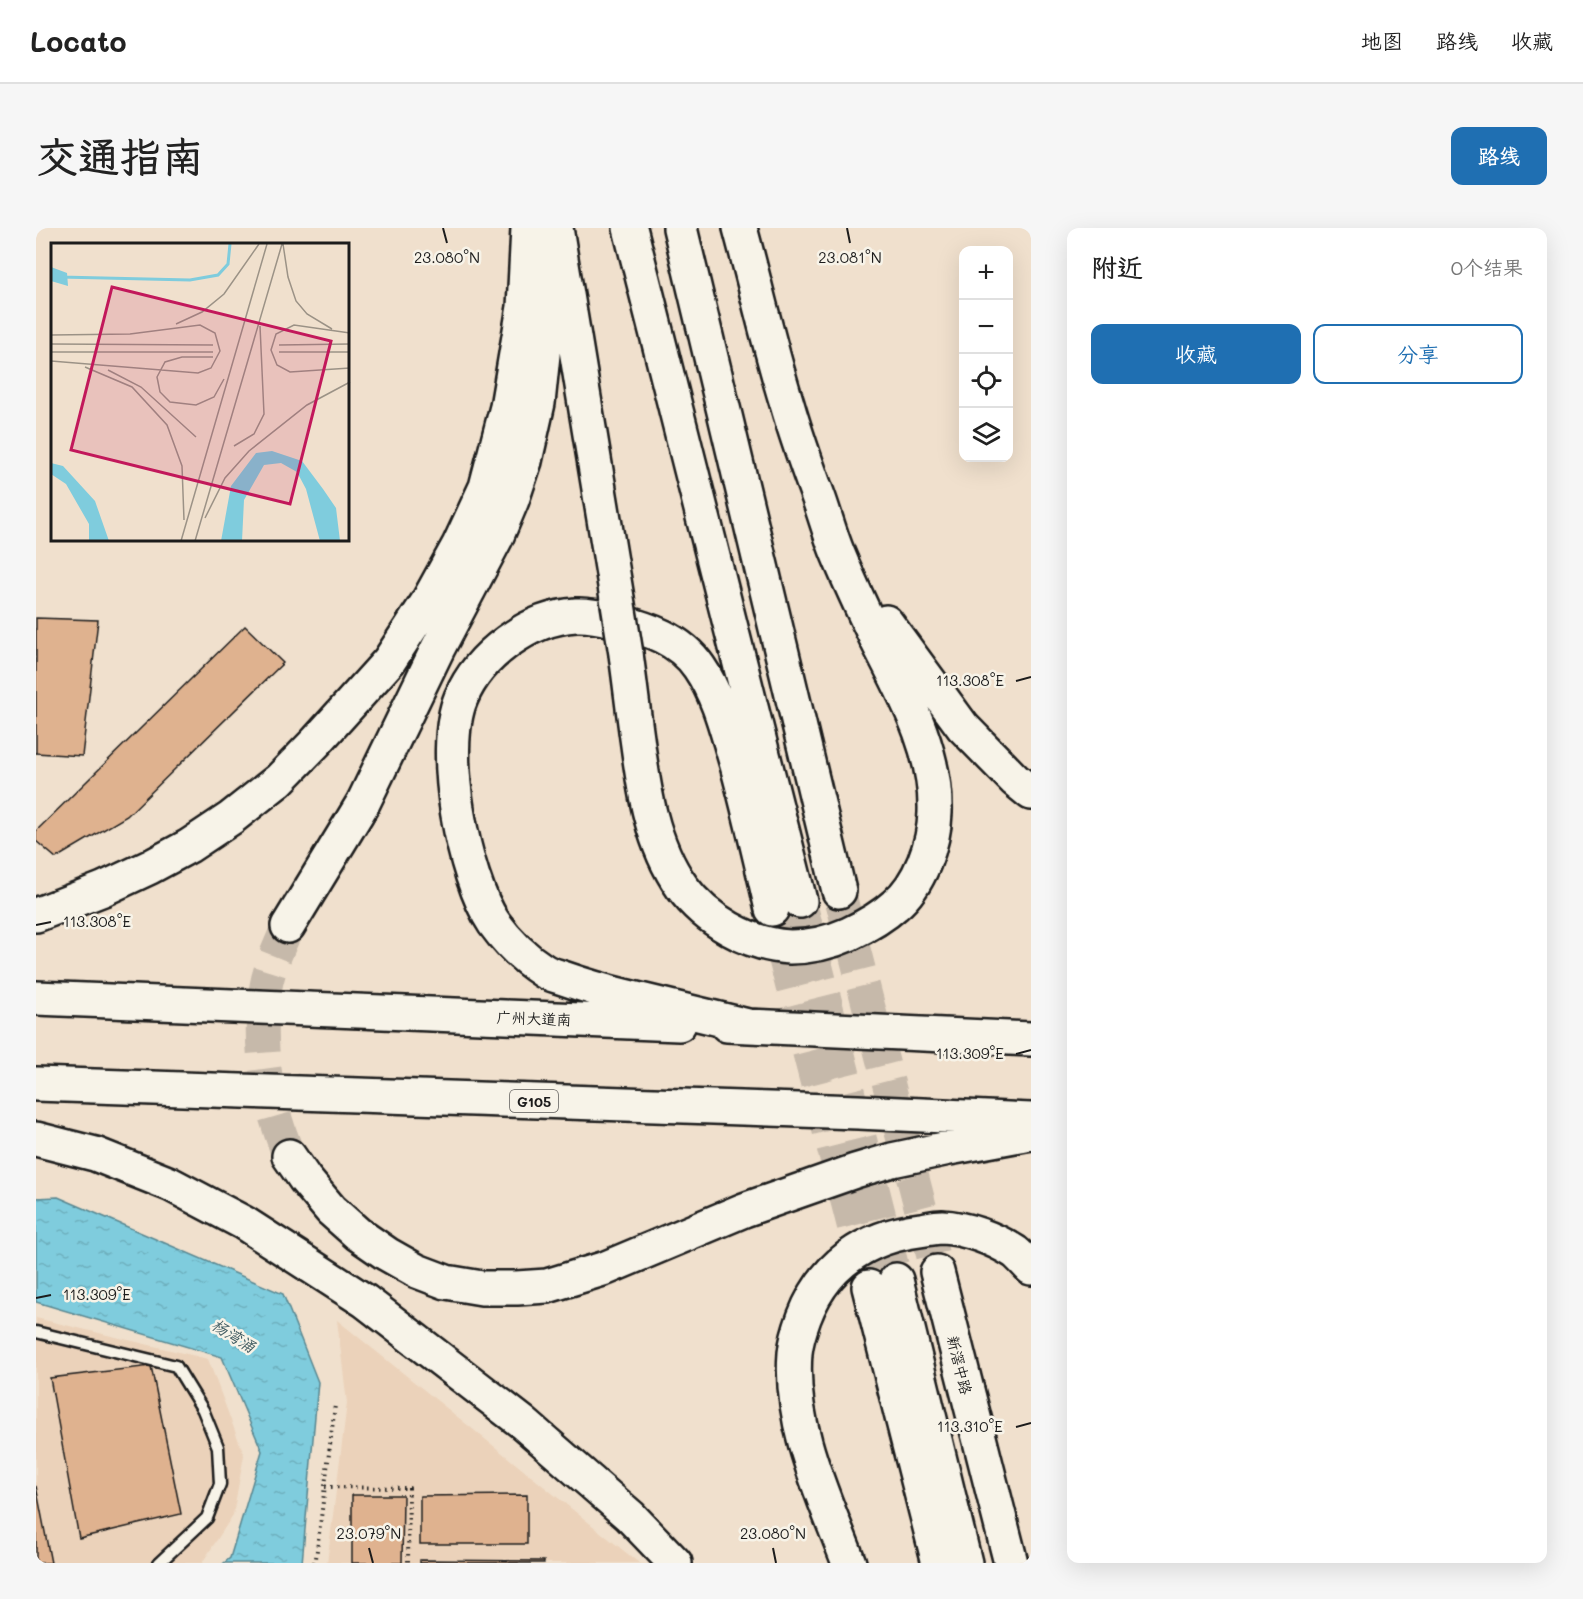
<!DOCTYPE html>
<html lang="zh">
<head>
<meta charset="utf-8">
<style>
  body { margin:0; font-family:Mali,"LXGW WenKai TC",sans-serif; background:#f6f6f6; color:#222 }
  .controls { position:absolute; right:18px; top:18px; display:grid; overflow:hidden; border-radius:12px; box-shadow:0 6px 24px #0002 }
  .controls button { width:54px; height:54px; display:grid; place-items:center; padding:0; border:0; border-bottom:2px solid #e0e0e0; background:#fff; color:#222; font:30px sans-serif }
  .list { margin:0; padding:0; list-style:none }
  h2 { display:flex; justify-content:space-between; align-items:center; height:78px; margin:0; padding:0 24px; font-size:26px }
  h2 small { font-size:20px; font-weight:400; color:#767676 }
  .actions { display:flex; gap:12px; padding:18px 24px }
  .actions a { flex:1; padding:14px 0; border:2px solid #1f6fb2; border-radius:12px; text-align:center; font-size:21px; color:#1f6fb2 }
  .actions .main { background:#1f6fb2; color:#fff }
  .icon { flex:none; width:33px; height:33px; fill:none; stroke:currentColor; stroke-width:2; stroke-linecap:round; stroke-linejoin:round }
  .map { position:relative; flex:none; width:995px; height:1335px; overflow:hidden; border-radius:12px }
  header { display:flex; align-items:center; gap:36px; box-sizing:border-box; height:84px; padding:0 30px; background:#fff; border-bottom:2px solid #e0e0e0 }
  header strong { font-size:28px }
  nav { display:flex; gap:33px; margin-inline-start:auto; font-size:21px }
  .intro { display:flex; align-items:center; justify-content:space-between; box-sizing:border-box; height:144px; padding:0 36px }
  h1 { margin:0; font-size:42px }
  .button { padding:15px 27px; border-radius:12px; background:#1f6fb2; color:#fff; font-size:21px; font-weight:700 }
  main { display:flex; gap:36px; padding:0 36px }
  aside { flex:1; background:#fff; border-radius:12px; box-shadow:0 6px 24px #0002 }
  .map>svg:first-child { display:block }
  .built { fill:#ebd2ba }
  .water { fill:url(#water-ripples); stroke:#578690; stroke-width:1.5 }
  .building { fill:#dfb28f; stroke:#1c1c1c; stroke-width:1.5 }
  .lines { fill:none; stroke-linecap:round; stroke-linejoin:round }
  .highway-tunnel { stroke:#c6b9aa; stroke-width:33; stroke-dasharray:33 16; stroke-linecap:butt }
  .lane-casing { stroke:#1c1c1c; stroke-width:15 }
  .highway-casing { stroke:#1c1c1c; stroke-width:38 }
  .path { stroke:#1c1c1c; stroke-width:4; stroke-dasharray:1.5 4.5; stroke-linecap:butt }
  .lane { stroke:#f7f3e8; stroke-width:10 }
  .highway { stroke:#f7f3e8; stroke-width:33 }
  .highway-bridge-casing { stroke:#1c1c1c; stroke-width:38; stroke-linecap:butt }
  .highway-bridge { stroke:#f7f3e8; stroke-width:33 }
  .ticks { fill:none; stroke:#1c1c1c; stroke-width:2 }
  .labels { text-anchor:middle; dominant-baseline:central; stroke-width:5; stroke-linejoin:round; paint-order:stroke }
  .shield { fill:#f7f3e8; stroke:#5e5c59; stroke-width:1.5 }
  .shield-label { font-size:14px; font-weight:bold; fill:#1c1c1c }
  .street-label { font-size:15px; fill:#1c1c1c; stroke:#f7f3e8 }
  .water-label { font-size:16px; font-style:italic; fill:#3f5a60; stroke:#f7f3e8 }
  .inset-river { fill:none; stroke:#7fccdd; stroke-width:3 }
  .inset-road { fill:none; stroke:#9b9286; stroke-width:1.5 }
  .view { fill:#c2185b; fill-opacity:0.15; stroke:#c2185b; stroke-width:3 }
  .inset-edge { fill:none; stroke:#1c1c1c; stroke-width:3 }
  .ticks-label { font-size:15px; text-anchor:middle; fill:#1c1c1c; stroke:#f7f3e8; stroke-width:5; stroke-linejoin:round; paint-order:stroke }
</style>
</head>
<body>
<header>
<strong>Locato</strong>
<nav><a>地图</a><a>路线</a><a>收藏</a></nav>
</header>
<div class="intro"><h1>交通指南</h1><a class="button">路线</a></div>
<main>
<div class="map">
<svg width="995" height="1335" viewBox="0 0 995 1335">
  <defs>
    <pattern id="water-ripples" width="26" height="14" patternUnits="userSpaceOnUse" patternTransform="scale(1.5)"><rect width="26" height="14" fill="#7fccdd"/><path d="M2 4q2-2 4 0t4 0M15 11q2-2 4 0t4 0" fill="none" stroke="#6dafbd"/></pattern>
  </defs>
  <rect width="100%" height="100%" fill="#f0e0cd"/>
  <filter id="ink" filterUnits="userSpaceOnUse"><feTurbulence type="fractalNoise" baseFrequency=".0167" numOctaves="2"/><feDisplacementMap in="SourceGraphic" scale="12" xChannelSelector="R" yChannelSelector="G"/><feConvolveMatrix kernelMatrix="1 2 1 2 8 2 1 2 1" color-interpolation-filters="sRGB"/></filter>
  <g filter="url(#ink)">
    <path class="built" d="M0,1090L172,1131L208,1227L197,1287L166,1335H0Z
      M301,1092L603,1335H291L311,1175Z"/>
    <path class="water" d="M22,969L247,1066L282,1154L266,1335H188L194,1330L226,1223L186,1129L0,1074V970Z"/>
    <path class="building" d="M0,390L62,392L46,528L0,525Z
      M209,398L247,435L91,588L20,630L0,613V603Z
      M115,1138L145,1286L43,1310L14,1150Z
      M0,1258L15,1335H0Z
      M316,1267H367L366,1335H316Z
      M491,1267V1316H384V1268Z
      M384,1332L508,1333V1335H384Z"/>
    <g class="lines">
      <path class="highway-tunnel" d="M803,663L901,1044
        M764,673L860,1052
        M736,681L833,1059
        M252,698C244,717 234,737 230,758C220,817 231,874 253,928"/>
      <g class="lane-casing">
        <path id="lane" d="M0,1104L140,1138L167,1182L182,1219L184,1256L171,1290L123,1335"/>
      </g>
      <g class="highway-casing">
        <path id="highway" d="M520,0L581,370
          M594,0L764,673
          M644,0L803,663
          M850,394L927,499L979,552L995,565
          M590,426C594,454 597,482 601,510C608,562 615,615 646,659C670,692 713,717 754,719C774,719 795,714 813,706C830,698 846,689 859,677C884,656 898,616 899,585C901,523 869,467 842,414C828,385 814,355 802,326C794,307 789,287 782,268C771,238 760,207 751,176C733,118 720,59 704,0
          M0,687L67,661L114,639L153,618L195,590L243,552L280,514L353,433L391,375L423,317L450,259L471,179L488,79L492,0
          M252,698L327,575L402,420L460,310L476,272L489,233L502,175L512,78L510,23
          M0,770L643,796
          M691,797L995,811
          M712,798C671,788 629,778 588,768C567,763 547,757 527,750C521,748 513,746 508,743C489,731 471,713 458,695C427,649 403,522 425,470C443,427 493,390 540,387C553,386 569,390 582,393C612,401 644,411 663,439C683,468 691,504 701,537C714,585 725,633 736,681
          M0,856L822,884L995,892
          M0,911L59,926L134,956L208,995L329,1073L486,1194L594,1288L639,1335
          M253,928L269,951L295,982L322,1006L351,1026L381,1043L410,1054L446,1060H481L511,1058L570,1040L708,982L819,943L856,932L913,920L995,905
          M901,1044L975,1335
          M860,1052L929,1335
          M833,1059L903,1335
          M813,1335C788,1269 753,1198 759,1125C760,1114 764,1101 768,1090C788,1037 829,1009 884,1002C891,1001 899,999 906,999C930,1000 959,1011 979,1024C985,1029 990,1035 995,1040"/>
      </g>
      <path class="path" d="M289,1259L373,1260L372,1335
        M278,1335L280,1330L299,1177"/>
      <use href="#lane" class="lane"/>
      <use href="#highway" class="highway"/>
      <g class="highway-bridge-casing">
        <path id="highway-bridge" d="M581,370L590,426"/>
      </g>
      <use href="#highway-bridge" class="highway-bridge"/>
    </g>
  </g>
  <path class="ticks" d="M407,0L411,15M811,0L814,15M980,453L995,449M0,697L15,694M980,826L995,822M0,1070L15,1067M980,1199L995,1195M333,1320L337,1335M737,1320L740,1335"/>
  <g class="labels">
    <rect class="shield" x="474" y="862" width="48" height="22" rx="4.5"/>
    <g class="shield-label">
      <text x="498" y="873">G105</text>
    </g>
    <g class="street-label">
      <text transform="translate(498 790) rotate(2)">广州大道南</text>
      <text transform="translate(924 1137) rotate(76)">新滘中路</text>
    </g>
    <g class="water-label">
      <text transform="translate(198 1107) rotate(32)">杨湾涌</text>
    </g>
  </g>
  <g transform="translate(15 15)">
    <rect width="298" height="298" fill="#f0e0cd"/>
    <path d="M0,24L16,30L17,43L0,38ZM221,208L251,218L272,246L285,265L289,298H269L255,246L246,229L230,220L213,222L193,257L191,298H170L180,243L205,210ZM0,220L12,223L44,258L58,298H38V281L15,241L0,231Z" fill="#7fccdd"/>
    <path class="inset-river" d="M0,31L9,34L139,37L167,32L177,21L179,1"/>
    <path class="inset-road" d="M232,1L237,34L245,58L256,71L281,86M125,81L151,69L173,51L208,1M299,90L243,82L225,91L220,107L226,122L239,129L299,125M0,92L79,91L149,82L164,90L169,108L160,125L147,130L0,118M0,101L162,102M228,102L299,101M0,109H162M228,109H299M162,114H131L114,119L106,134L109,149L119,159L145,162L163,154L173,136M34,124L81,144L116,182L131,223L133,277M57,127L90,144L145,194M183,203L203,191L213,171L209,83M154,275L174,235L198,208L256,162L299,139M130,298L216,1M144,298L231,1"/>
    <path class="view" d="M61,44L280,98L239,261L20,207Z"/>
    <rect width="298" height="298" class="inset-edge"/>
  </g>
  <g class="ticks-label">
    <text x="411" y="35">23.080°N</text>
    <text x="814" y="35">23.081°N</text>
    <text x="934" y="458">113.308°E</text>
    <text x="61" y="699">113.308°E</text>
    <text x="934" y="831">113.309°E</text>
    <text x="61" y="1072">113.309°E</text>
    <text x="934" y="1204">113.310°E</text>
    <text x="333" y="1311">23.079°N</text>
    <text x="737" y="1311">23.080°N</text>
  </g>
</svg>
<div class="controls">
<button>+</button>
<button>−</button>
<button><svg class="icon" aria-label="locate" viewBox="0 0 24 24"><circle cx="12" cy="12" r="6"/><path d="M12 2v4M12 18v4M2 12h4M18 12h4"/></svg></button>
<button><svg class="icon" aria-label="layers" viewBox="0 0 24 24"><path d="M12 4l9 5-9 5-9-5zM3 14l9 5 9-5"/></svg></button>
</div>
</div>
<aside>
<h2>附近<small>0个结果</small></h2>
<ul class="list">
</ul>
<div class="actions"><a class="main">收藏</a><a>分享</a></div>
</aside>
</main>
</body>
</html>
